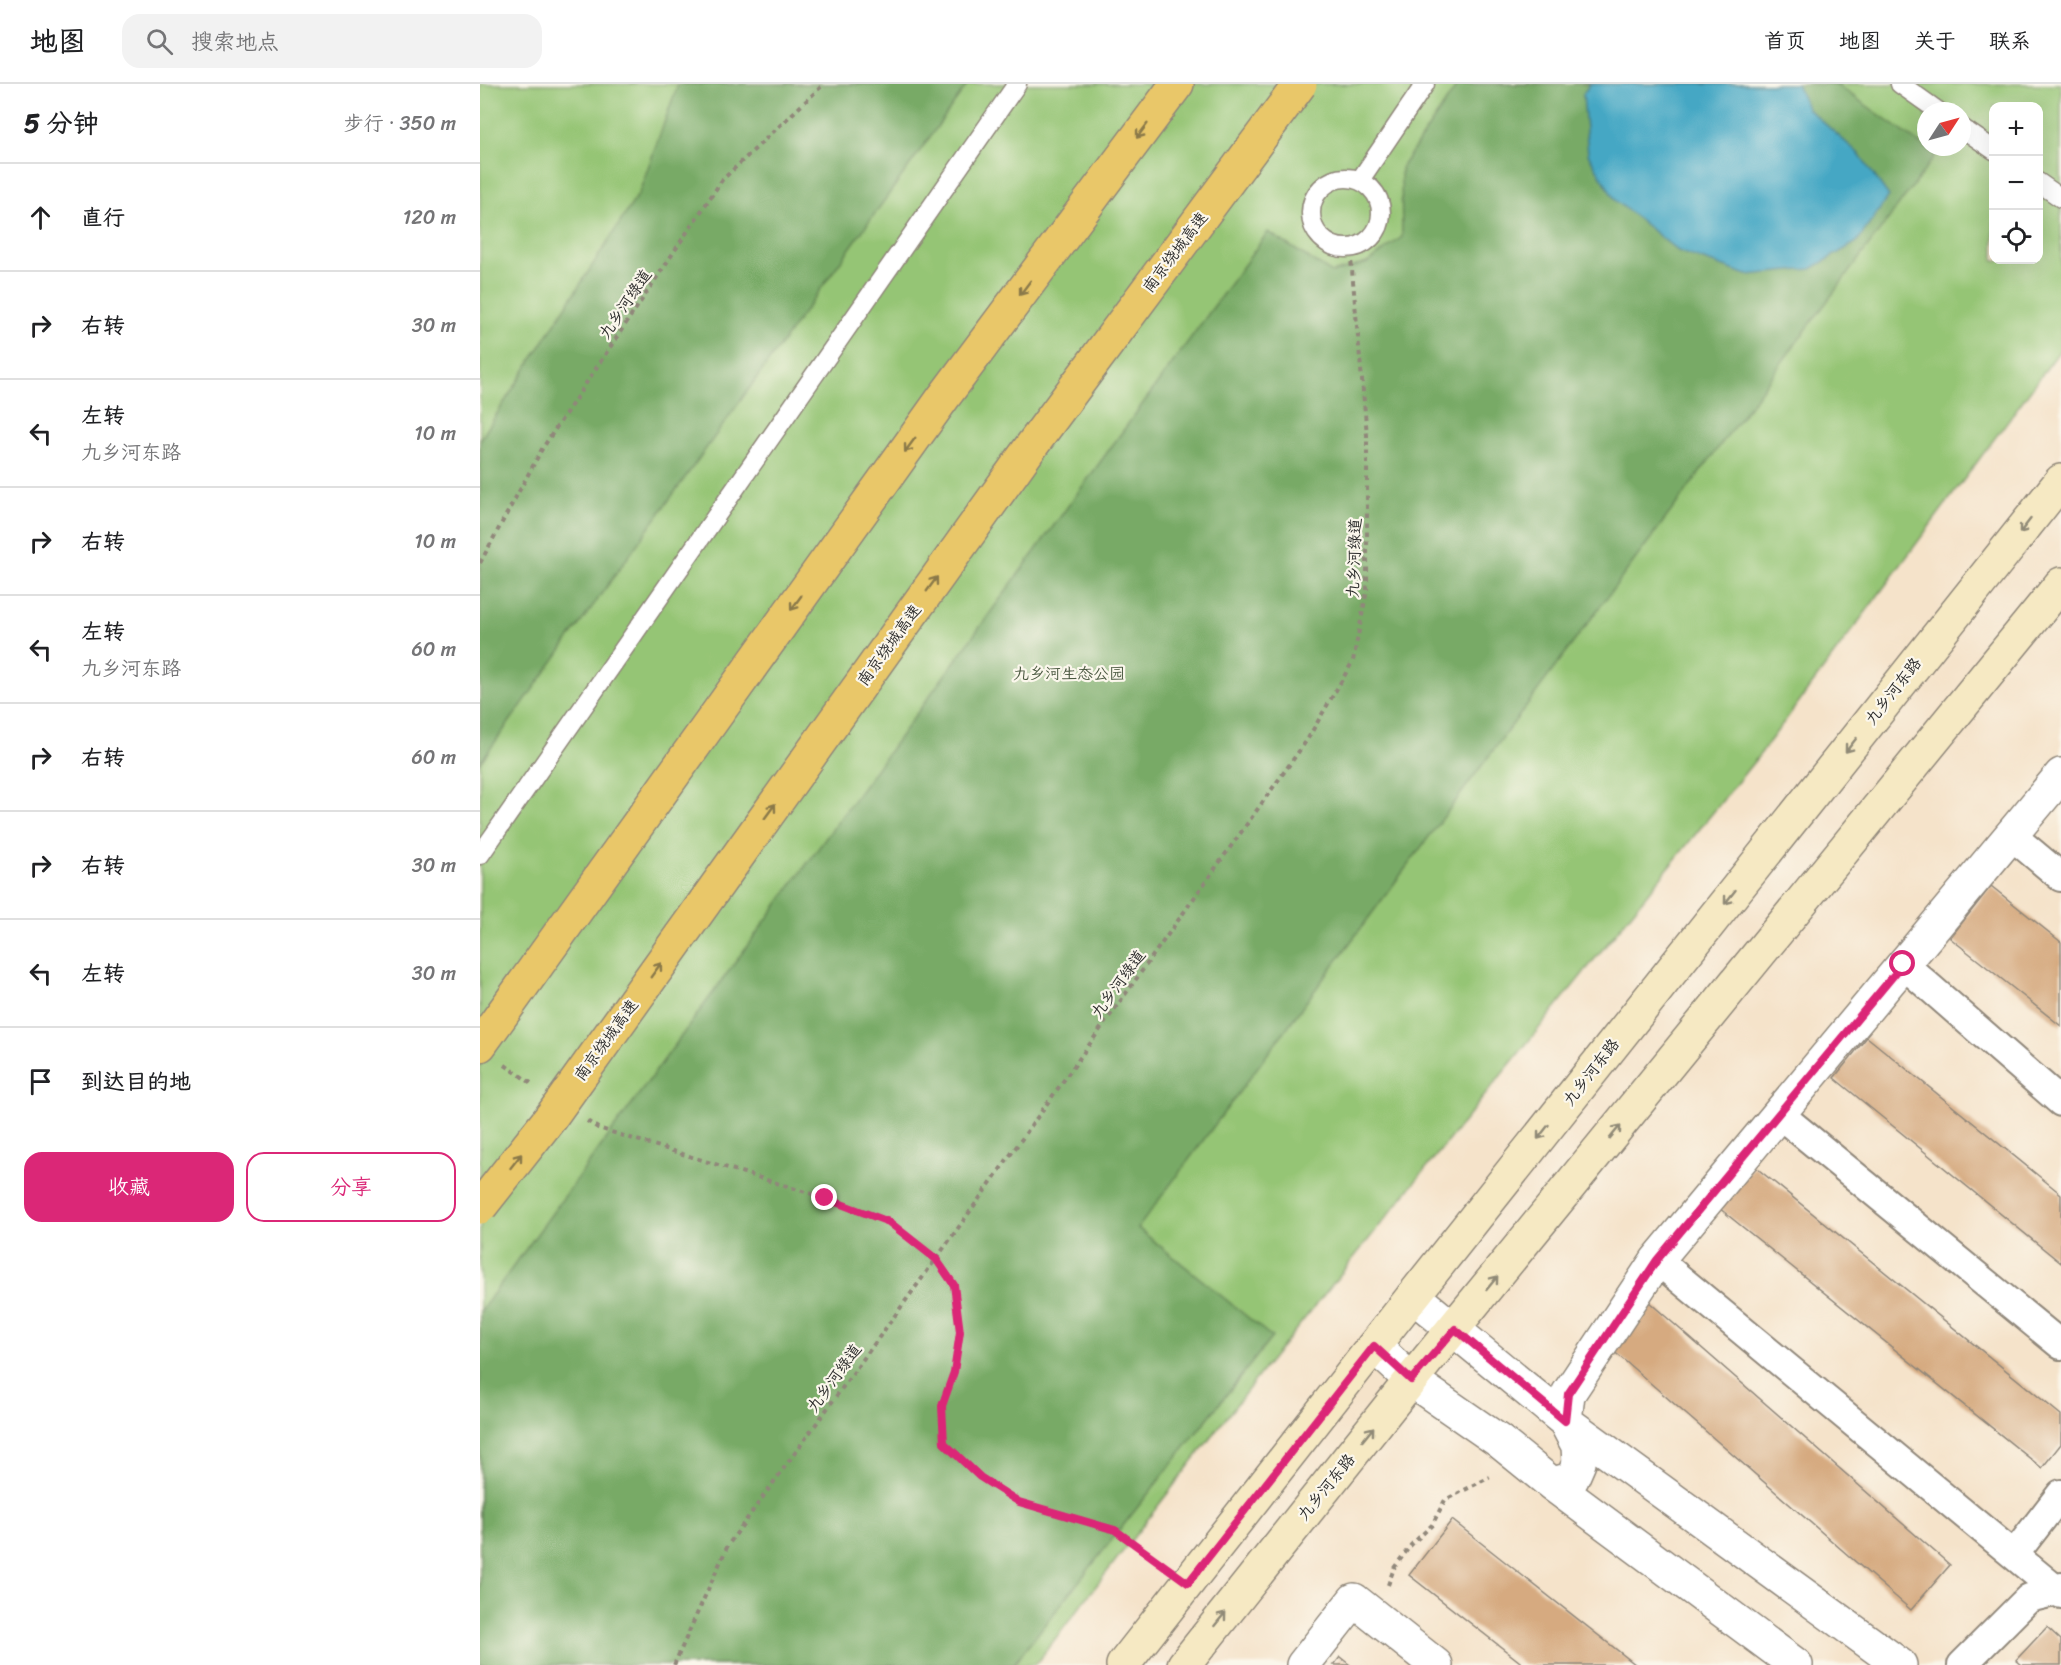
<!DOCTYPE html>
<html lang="zh">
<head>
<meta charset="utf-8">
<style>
  body { margin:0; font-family:Sriracha,"LXGW WenKai TC",sans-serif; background:#f2f2f2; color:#202124 }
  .controls { position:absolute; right:18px; top:18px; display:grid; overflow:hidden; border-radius:12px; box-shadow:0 6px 24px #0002 }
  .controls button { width:54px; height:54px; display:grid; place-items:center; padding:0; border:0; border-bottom:2px solid #e0e0e0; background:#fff; color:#202124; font:30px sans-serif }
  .compass { position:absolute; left:1437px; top:18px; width:54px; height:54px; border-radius:50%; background:#fff; box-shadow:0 6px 24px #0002; rotate:54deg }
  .stop { position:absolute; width:18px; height:18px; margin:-14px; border:4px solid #db2777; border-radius:50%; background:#fff }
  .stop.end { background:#db2777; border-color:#fff; box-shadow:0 2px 6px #0008 }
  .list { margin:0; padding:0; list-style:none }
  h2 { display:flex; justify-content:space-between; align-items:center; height:78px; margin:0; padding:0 24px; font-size:26px }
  h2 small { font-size:20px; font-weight:400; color:#757577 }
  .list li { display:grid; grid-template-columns:39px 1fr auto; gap:18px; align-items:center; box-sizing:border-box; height:108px; padding:0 24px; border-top:2px solid #e0e0e0 }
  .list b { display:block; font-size:22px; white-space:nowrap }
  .list p { margin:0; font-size:20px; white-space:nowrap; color:#757577 }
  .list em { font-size:20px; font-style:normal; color:#757577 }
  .actions { display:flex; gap:12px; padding:18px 24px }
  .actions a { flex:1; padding:14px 0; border:2px solid #db2777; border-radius:18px; text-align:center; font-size:21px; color:#db2777 }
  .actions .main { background:#db2777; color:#fff }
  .icon { flex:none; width:33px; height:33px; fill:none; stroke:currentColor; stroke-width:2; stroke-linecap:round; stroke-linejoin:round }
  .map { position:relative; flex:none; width:1581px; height:1581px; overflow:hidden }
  header { display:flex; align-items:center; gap:36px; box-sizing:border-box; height:84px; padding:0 30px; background:#fff; border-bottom:2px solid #e0e0e0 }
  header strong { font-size:28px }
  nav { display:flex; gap:33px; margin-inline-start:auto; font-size:21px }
  .search { width:420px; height:54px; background:#f2f2f2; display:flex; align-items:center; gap:15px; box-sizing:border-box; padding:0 21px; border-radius:18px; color:#757577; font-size:22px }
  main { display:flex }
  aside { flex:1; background:#fff }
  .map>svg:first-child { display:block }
  .green { fill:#95c574; stroke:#607850; stroke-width:1.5; fill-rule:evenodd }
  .forest { fill:#78aa66; stroke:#526a48; stroke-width:1.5 }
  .water { fill:#44a7c4; stroke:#386978; stroke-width:1.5 }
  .building { fill:#d6aa80 }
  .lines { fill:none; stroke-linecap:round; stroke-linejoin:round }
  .service-casing { stroke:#90877a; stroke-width:21 }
  .pedestrian-casing { stroke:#90877a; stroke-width:32 }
  .minor-casing { stroke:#90877a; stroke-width:36 }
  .secondary-casing { stroke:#90877a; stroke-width:36 }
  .motorway-casing { stroke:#90877a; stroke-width:36 }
  .path { stroke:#90877a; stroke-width:4; stroke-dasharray:4.5 4.5; stroke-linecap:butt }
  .service { stroke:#fff; stroke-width:18 }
  .pedestrian { stroke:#fff; stroke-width:28 }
  .minor { stroke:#fff; stroke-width:33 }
  .secondary { stroke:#f6e9c3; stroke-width:33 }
  .motorway { stroke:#e9c769; stroke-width:33 }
  .motorway-bridge-casing { stroke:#90877a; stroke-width:36; stroke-linecap:butt }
  .motorway-bridge { stroke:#e9c769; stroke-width:33 }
  .oneway { stroke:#8a794a }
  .oneway2 { stroke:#908a77 }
  .route { stroke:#db2777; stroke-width:8 }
  .labels { text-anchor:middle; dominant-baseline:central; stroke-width:4.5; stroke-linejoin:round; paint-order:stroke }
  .street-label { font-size:16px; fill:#2b2b2b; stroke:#fbf7ec }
  .park-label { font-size:16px; fill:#4b5941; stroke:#fbf7ec }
</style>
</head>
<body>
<header>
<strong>地图</strong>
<div class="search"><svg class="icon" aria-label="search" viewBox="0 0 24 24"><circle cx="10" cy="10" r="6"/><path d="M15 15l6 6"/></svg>搜索地点</div>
<nav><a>首页</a><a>地图</a><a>关于</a><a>联系</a></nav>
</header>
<main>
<aside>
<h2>5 分钟<small>步行 · 350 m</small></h2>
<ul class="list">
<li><svg class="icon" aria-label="ahead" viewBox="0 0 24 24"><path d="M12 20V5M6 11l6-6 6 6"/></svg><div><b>直行</b></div><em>120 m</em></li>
<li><svg class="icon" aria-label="right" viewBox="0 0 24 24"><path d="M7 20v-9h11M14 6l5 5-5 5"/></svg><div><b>右转</b></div><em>30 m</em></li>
<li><svg class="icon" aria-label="left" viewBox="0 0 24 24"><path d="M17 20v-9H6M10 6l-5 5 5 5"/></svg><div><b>左转</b><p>九乡河东路</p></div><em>10 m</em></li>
<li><svg class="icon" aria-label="right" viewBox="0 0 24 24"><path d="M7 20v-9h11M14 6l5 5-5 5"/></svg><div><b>右转</b></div><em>10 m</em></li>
<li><svg class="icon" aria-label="left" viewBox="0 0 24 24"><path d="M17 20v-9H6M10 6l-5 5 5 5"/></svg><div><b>左转</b><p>九乡河东路</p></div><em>60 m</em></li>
<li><svg class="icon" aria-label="right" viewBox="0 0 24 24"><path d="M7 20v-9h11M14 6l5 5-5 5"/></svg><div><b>右转</b></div><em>60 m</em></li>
<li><svg class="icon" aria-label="right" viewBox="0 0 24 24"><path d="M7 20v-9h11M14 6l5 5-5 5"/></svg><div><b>右转</b></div><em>30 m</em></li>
<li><svg class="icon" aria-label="left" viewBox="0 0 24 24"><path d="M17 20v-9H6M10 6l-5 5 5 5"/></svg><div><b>左转</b></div><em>30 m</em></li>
<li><svg class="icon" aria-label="arrive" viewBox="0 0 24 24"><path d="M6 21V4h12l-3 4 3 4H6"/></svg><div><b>到达目的地</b></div></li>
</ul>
<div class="actions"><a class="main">收藏</a><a>分享</a></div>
</aside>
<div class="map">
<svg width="1581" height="1581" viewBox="0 0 1581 1581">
  <rect width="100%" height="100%" fill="#fbf7ec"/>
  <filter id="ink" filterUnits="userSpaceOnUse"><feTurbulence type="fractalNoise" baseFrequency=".0167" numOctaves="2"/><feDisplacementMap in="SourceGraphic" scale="12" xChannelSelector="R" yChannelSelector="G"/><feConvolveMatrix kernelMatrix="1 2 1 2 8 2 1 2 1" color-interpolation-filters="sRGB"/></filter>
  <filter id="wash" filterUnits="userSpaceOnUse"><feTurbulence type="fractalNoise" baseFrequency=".008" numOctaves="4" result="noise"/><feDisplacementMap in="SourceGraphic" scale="24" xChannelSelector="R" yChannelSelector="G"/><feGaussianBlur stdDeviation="1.35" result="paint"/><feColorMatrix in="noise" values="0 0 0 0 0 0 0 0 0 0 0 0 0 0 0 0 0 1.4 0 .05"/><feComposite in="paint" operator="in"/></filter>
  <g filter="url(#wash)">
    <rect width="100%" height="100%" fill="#f5e3ca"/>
    <path class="green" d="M0,0H1581V265L1281,669L780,1290L555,1581H0ZM1514,22H1558V176H1514ZM1446,27H1482V63H1446Z"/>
    <path class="forest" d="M198,0H488L0,679V356L159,109Z
      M978,0H1356L1456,71L658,1144L792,1253L533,1581H0V1228L788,148L852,189L887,179L922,153L921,84Z"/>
    <path class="water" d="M1110,0H1317L1327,24L1378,69L1409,112L1377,158L1331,185L1267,191L1198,167L1135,116L1108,70L1103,10Z"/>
    <g id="blocks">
      <path class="building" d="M1511,802L1581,858V942L1470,854Z
        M1387,953L1581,1110V1179L1354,994Z
        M1274,1082L1581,1331V1360L1562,1384L1239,1124Z
        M1169,1218L1470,1481L1431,1526L1130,1264Z
        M972,1436L1156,1581H1044L929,1491Z
        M1567,1543L1581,1556V1581H1542L1536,1576Z
        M860,1573L870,1581H854Z"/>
    </g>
  </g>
  <g filter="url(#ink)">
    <use href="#blocks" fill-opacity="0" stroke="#90877a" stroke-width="1.5"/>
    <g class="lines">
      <g class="service-casing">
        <path id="service" d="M1420,0L1458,27
          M1482,44L1514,66
          M831 129a35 35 0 1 1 70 0a35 35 0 1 1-70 0Z
          M880,96L945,0
          M1558,98L1581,114
          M0,771L537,0"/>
      </g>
      <g class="pedestrian-casing">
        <path id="pedestrian" d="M1531,751L1581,793
          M1423,880L1581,1018
          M1299,1030L1581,1261
          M1177,1176L1581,1510
          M1534,1471L1581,1410
          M1482,1581L1549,1514L1578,1507L1581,1503"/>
      </g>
      <g class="minor-casing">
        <path id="minor" d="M933,1212L1085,1337L1420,1581
          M894,1262L931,1296L1019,1357L1072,1400L1316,1581
          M1072,1400L1092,1395L1099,1379L1098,1362L1085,1337L1088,1310L1177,1176L1581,691
          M823,1581L874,1516L956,1581"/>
      </g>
      <g class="secondary-casing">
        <path id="secondary" d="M643,1581L933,1212L1581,397
          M704,1581L931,1296L1581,500"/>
      </g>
      <g class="motorway-casing">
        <path id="motorway" d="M0,961L463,314L697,0"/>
      </g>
      <path class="path" d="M0,479L62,365L242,96L344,0
        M25,981L54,1001
        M107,1037L118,1044L345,1114L409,1138L456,1175L474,1201L480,1248L474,1288L462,1321L464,1359L500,1393L539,1418L635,1445L680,1479
        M908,1501L914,1484L931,1461L952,1441L965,1416L1010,1393
        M194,1581L248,1461L456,1175L827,656L873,577L887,506V351L870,164"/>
      <use href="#service" class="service"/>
      <use href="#pedestrian" class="pedestrian"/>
      <use href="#minor" class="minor"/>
      <use href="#secondary" class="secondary"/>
      <use href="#motorway" class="motorway"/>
      <g class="motorway-bridge-casing">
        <path id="motorway-bridge" d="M0,1123L71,1033L550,364L820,0"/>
      </g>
      <use href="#motorway-bridge" class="motorway-bridge"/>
    </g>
    <defs><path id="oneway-shaft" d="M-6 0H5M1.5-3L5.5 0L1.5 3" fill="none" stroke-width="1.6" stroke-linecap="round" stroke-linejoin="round" transform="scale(1.5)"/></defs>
    <g class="oneway">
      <use href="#oneway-shaft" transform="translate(662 47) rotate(127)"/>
      <use href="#oneway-shaft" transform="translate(545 204) rotate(127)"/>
      <use href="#oneway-shaft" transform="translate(430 361) rotate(126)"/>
      <use href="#oneway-shaft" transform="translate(452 500) rotate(-54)"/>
      <use href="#oneway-shaft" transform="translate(316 519) rotate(126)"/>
      <use href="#oneway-shaft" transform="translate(290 727) rotate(-54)"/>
      <use href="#oneway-shaft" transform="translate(176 886) rotate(-54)"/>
      <use href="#oneway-shaft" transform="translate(36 1077) rotate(-52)"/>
    </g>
    <g class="oneway2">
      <use href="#oneway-shaft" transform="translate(1545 442) rotate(128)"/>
      <use href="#oneway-shaft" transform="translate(1371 661) rotate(128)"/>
      <use href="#oneway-shaft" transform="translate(1250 813) rotate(128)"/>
      <use href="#oneway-shaft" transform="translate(1063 1048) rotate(128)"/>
      <use href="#oneway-shaft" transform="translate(1135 1048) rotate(-51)"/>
      <use href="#oneway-shaft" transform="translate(1012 1199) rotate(-51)"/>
      <use href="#oneway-shaft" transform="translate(888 1350) rotate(-51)"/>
      <use href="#oneway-shaft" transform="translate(740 1535) rotate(-51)"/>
    </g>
  </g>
  <g class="lines" filter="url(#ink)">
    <path class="route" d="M345,1114L409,1138L456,1175L474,1201L480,1248L474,1288L462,1322L464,1359L500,1393L539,1418L635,1446L708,1499L894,1262L931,1296L975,1245L1085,1337L1088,1310L1177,1176L1423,880"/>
  </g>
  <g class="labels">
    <g class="street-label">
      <text transform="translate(695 168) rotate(-53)">南京绕城高速</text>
      <text transform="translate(145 220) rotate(-56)">九乡河绿道</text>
      <text transform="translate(874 474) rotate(-88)">九乡河绿道</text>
      <text transform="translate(409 561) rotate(-54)">南京绕城高速</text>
      <text transform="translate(1413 607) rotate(-52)">九乡河东路</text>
      <text transform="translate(638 900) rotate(-54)">九乡河绿道</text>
      <text transform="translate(126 956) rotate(-54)">南京绕城高速</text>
      <text transform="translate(1111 988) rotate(-52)">九乡河东路</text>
      <text transform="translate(354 1294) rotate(-54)">九乡河绿道</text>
      <text transform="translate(846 1403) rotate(-51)">九乡河东路</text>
    </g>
    <g class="park-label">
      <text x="589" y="589">九乡河生态公园</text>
    </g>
  </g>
</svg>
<div class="controls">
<button>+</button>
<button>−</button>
<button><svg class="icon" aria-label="locate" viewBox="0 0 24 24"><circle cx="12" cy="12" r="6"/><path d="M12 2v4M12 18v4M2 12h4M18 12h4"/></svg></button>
</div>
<svg class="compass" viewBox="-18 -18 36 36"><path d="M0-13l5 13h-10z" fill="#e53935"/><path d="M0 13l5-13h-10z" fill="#757577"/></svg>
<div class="stop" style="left:1423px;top:880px"></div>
<div class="stop end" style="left:345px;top:1114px"></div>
</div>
</main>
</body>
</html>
